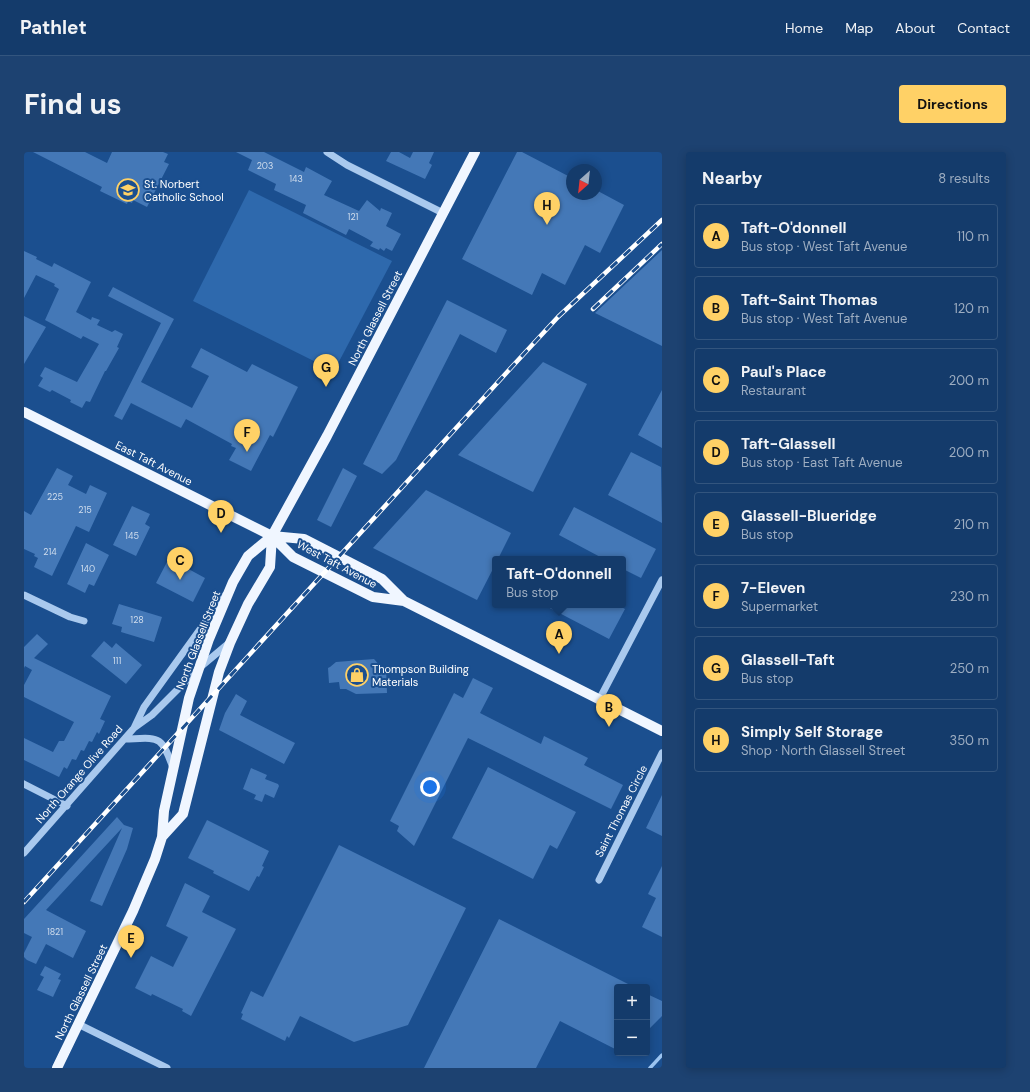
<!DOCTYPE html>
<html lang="en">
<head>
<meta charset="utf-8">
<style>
  body { margin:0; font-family:"DM Sans",sans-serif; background:#1d4271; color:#f1f3f6 }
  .controls { position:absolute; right:12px; bottom:12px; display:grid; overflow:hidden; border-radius:4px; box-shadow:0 2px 10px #0003 }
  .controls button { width:36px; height:36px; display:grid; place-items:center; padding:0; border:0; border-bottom:1px solid #33557e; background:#143b6b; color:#f1f3f6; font:20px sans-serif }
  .compass { position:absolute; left:542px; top:12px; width:36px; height:36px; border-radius:50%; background:#143b6b; box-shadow:0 2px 10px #0003; rotate:207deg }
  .you { position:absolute; left:406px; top:635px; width:14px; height:14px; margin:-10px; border:3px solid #fff; border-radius:50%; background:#1a73e8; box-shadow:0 0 0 6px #1a73e833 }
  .badge { display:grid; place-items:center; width:26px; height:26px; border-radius:50%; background:#ffd166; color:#111; font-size:13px; font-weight:700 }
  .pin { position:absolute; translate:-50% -33px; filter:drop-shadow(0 1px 2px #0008) }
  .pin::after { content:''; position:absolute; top:21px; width:14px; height:12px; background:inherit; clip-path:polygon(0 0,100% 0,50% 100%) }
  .popup { position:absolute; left:468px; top:404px; width:134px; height:52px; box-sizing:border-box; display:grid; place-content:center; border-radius:4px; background:#143b6b; filter:drop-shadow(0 1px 3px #0005); font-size:13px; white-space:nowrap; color:#9dadc1 }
  .popup b { font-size:15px; color:#f1f3f6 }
  .popup::after { content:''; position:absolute; left:50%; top:100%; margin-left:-8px; border:8px solid transparent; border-top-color:#143b6b }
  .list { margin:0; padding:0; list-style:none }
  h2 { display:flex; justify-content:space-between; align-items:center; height:52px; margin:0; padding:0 16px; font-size:17px }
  h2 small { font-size:13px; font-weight:400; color:#9dadc1 }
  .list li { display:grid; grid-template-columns:26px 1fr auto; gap:12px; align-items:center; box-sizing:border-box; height:64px; margin:0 8px 8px; padding:0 8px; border:1px solid #33557e; border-radius:4px }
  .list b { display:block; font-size:15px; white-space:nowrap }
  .list p { margin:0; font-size:13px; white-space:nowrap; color:#9dadc1 }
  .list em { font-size:13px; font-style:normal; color:#9dadc1 }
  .map { position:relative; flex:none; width:638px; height:916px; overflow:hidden; border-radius:4px }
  header { display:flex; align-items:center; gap:24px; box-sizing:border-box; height:56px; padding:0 20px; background:#143b6b; border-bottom:1px solid #33557e }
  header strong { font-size:19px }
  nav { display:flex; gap:22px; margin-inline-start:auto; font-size:14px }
  .intro { display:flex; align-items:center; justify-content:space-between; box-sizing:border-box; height:96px; padding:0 24px }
  h1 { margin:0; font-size:28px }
  .button { padding:10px 18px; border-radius:4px; background:#ffd166; color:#111; font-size:14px; font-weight:700 }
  main { display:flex; gap:24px; padding:0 24px }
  aside { flex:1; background:#143b6b; border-radius:4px; box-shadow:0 2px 10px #0003 }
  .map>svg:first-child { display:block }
  .green { fill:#2e69ad }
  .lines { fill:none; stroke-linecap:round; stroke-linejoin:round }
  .stream { stroke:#9cc4f0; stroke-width:3.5 }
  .building { fill:#4478b7 }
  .minor { stroke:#a9c9ee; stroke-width:7 }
  .major { stroke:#f0f6ff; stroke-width:10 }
  .rail-casing { stroke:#fff; stroke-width:4.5 }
  .rail { stroke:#1b4f8f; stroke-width:3; stroke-dasharray:9; stroke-linecap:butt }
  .labels { text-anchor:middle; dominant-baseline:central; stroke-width:4; stroke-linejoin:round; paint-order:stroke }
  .number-label { font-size:9px; fill:#d0dded }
  .poi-label { font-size:11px; fill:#fff; stroke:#1b4f8f; text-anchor:start }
  .street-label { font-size:11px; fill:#fff; stroke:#1b4f8f }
</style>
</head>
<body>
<header>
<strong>Pathlet</strong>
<nav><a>Home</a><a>Map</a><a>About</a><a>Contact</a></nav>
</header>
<div class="intro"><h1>Find us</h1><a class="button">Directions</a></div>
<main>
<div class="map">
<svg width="638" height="916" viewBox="0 0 638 916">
  <rect width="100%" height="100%" fill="#1b4f8f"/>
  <path class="green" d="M225,38L368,109L310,219L169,149Z"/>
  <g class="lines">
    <path class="stream" d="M626,916L638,903"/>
  </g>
  <path class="building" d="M9,0H61L83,11L88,0H139L144,2L140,10L145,12L123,55L109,48L108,51L104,49L103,52L76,39L78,35Z
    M212,0H240L280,20L282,15L308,29L300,43L335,59L343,48L356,59L357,56L368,61L362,74L377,82L368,99L362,96L360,99L356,96L355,98L346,94L349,90L342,86L325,77L322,83L279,61L282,53L250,38L252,32L224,18L228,8Z
    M367,0H375L386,6L389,0H410L405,11L408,13L401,27L362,9Z
    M493,0H498L548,26V42H572V38L600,53L576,101L561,93L541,133L518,121L508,143L438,107Z
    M638,98V194L571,161Z
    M0,99L13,105L12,107L28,115L30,111L67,130L52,160L67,168L68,165L76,168L73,173L88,180L91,178L99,182L93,195L95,196L82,219H81L66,250L62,249L58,256L46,250L47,248L28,238L26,240L14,234L19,226L16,224L21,215L53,230L75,192L59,184L57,187L21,168L35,137L30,134L31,132L12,123L0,146Z
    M89,135L150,167L117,230L168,256L185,224L167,215L177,196L223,220L228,212L274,235L249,285L246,283L227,319L205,308L212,296L207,294L208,292L162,267L157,276L107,251L98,268L90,264L137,171L84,144Z
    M423,148L483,178L472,201L436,182L372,308L358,322L339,312Z
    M0,164L22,175L0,212Z
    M519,210L563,232L509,340L434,303Z
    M638,238V296L614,283Z
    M607,300L637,315L638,371L584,343Z
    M33,316L49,324L44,333L62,342L66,333L83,341L65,380L52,374L28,424L10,415L14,406L10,404L11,402L0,397V359L7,363Z
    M319,316L333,324L307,375L293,368Z
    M402,338L487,381L474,407H471V413L453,448L349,396Z
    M108,354L126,362L121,372L126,375L112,404L89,393Z
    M550,355L632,397L617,426L599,417V407H580L535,383Z
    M62,391L85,403L70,434L65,432L61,441L43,432Z
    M148,408L181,426L169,450L132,431L143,410L146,412Z
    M95,452L138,465L130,490L97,480L98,475L88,472Z
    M520,453H594L601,457L585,487Z
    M13,482L24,492L10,506L87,544L76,567L81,569L75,582L73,580L68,590L65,589L60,599L57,598L52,608L48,607L43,617L40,615L35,625L0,608V586L29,600L35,589H40L50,570L0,545V533L8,518L1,514L0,516V495Z
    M80,489L88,496L92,491L118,513L102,532L67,504Z
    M350,507L357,515H362L363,541L332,542L322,537H316L315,530L305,531L304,516L306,515L312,510Z
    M449,526L469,536L456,561L517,592L520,584L564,606L560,613L599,633L587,657L444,586L390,694L373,679L375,674L366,669L430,541L439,546Z
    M212,542L223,549L216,563L271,591L260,612L195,578L201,561Z
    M464,615L552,660L533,697L526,693L509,727L428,686Z
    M227,616L243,623L241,627L254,632L255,634L250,646L241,642L238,650L230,647L232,643L219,637Z
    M638,643V684L622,676Z
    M93,665L100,673L109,676L103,697L78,754L66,749L98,676L22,758L62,779L49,806L22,792L12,812L3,808L0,805V801L8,785L0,781V767Z
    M183,668L245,699L238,714L240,715L235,725L233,724L225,739L189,721L190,719L164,706Z
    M315,693L442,756L384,873L330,890L276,864L265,886L263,884L261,889L217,867L219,862L217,861L227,839L239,845Z
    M638,714V785L618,775L632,746L624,742Z
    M161,731L186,744L178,760L212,777L167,864L158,859L159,857L128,842L127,844L111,836L127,804L149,815L164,785L142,774Z
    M475,767L610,835H593V898L536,869L512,916H400Z
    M21,814L37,822L34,827L37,828L29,845L13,838L20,825L16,823Z
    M623,842L638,849V864L623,879Z"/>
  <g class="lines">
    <path class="minor" d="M303,0L323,13L419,61
      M0,443L46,465L60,469
      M575,548L638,428
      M110,576L128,563L174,517L205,491
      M101,587C135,586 137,582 149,616
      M0,632L43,654
      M0,701L110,576L120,555L200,444
      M575,728L638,601
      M54,872L143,916"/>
    <path class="major" d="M0,260L248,384L269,405L349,445L380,449
      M248,384L280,387L358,427L380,449L638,579
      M138,685L159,662L195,520L206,491L224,452L246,415L248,384
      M33,916L109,759L131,707L138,685L140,659L165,546L185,487L209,430L224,404L248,384L303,284L451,0"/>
    <g class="rail-casing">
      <path id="rail" d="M569,157L638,92
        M0,750L485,218L534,165L638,68"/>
    </g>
    <use href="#rail" class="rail"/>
  </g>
  <defs>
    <g id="school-ring" transform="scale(1.15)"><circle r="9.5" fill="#1b4f8f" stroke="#ffd166" stroke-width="1.5"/><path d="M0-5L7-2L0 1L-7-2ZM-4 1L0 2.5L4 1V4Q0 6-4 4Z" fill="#ffd166"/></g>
    <g id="shop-ring" transform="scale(1.15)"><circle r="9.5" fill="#1b4f8f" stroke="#ffd166" stroke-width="1.5"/><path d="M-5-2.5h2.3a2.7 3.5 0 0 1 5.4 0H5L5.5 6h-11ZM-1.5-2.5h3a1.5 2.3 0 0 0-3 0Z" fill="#ffd166"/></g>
  </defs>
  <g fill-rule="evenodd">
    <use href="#school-ring" x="104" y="38"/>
    <use href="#shop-ring" x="333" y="523"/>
  </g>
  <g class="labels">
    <g class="number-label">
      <text x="241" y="14">203</text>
      <text x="272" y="27">143</text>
      <text x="329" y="65">121</text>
      <text x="31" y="345">225</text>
      <text x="61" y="358">215</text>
      <text x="108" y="384">145</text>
      <text x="26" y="400">214</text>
      <text x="64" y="417">140</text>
      <text x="113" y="468">128</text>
      <text x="93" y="509">111</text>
      <text x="31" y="780">1821</text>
    </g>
    <g class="poi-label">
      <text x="120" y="32">St. Norbert<tspan x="120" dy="13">Catholic School</tspan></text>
      <text x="348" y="517">Thompson Building<tspan x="348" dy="13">Materials</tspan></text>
    </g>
    <g class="street-label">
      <text transform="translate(351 166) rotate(-63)">North Glassell Street</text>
      <text transform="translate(130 311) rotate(27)">East Taft Avenue</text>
      <text transform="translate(313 412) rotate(28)">West Taft Avenue</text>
      <text transform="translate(174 488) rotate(-69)">North Glassell Street</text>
      <text transform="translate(55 622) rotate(-49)">North Orange Olive Road</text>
      <text transform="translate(597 659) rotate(-63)">Saint Thomas Circle</text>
      <text transform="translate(57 840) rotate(-64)">North Glassell Street</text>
    </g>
  </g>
</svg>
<div class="controls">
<button>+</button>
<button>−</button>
</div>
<svg class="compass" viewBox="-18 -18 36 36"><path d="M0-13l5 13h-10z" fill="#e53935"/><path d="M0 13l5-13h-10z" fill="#9dadc1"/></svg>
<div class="you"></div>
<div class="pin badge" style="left:535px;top:502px">A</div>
<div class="popup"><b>Taft-O'donnell</b>Bus stop</div>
<div class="pin badge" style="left:585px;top:575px">B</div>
<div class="pin badge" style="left:156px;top:428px">C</div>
<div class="pin badge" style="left:197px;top:381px">D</div>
<div class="pin badge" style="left:107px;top:806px">E</div>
<div class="pin badge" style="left:223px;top:300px">F</div>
<div class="pin badge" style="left:302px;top:235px">G</div>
<div class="pin badge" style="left:523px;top:73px">H</div>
</div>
<aside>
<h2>Nearby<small>8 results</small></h2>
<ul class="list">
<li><span class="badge">A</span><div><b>Taft-O'donnell</b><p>Bus stop · West Taft Avenue</p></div><em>110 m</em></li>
<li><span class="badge">B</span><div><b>Taft-Saint Thomas</b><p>Bus stop · West Taft Avenue</p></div><em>120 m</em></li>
<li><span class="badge">C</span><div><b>Paul's Place</b><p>Restaurant</p></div><em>200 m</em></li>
<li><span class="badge">D</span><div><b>Taft-Glassell</b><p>Bus stop · East Taft Avenue</p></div><em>200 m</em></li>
<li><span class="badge">E</span><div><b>Glassell-Blueridge</b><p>Bus stop</p></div><em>210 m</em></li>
<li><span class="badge">F</span><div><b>7-Eleven</b><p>Supermarket</p></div><em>230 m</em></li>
<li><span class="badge">G</span><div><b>Glassell-Taft</b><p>Bus stop</p></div><em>250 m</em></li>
<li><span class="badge">H</span><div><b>Simply Self Storage</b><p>Shop · North Glassell Street</p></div><em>350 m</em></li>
</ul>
</aside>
</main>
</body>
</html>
